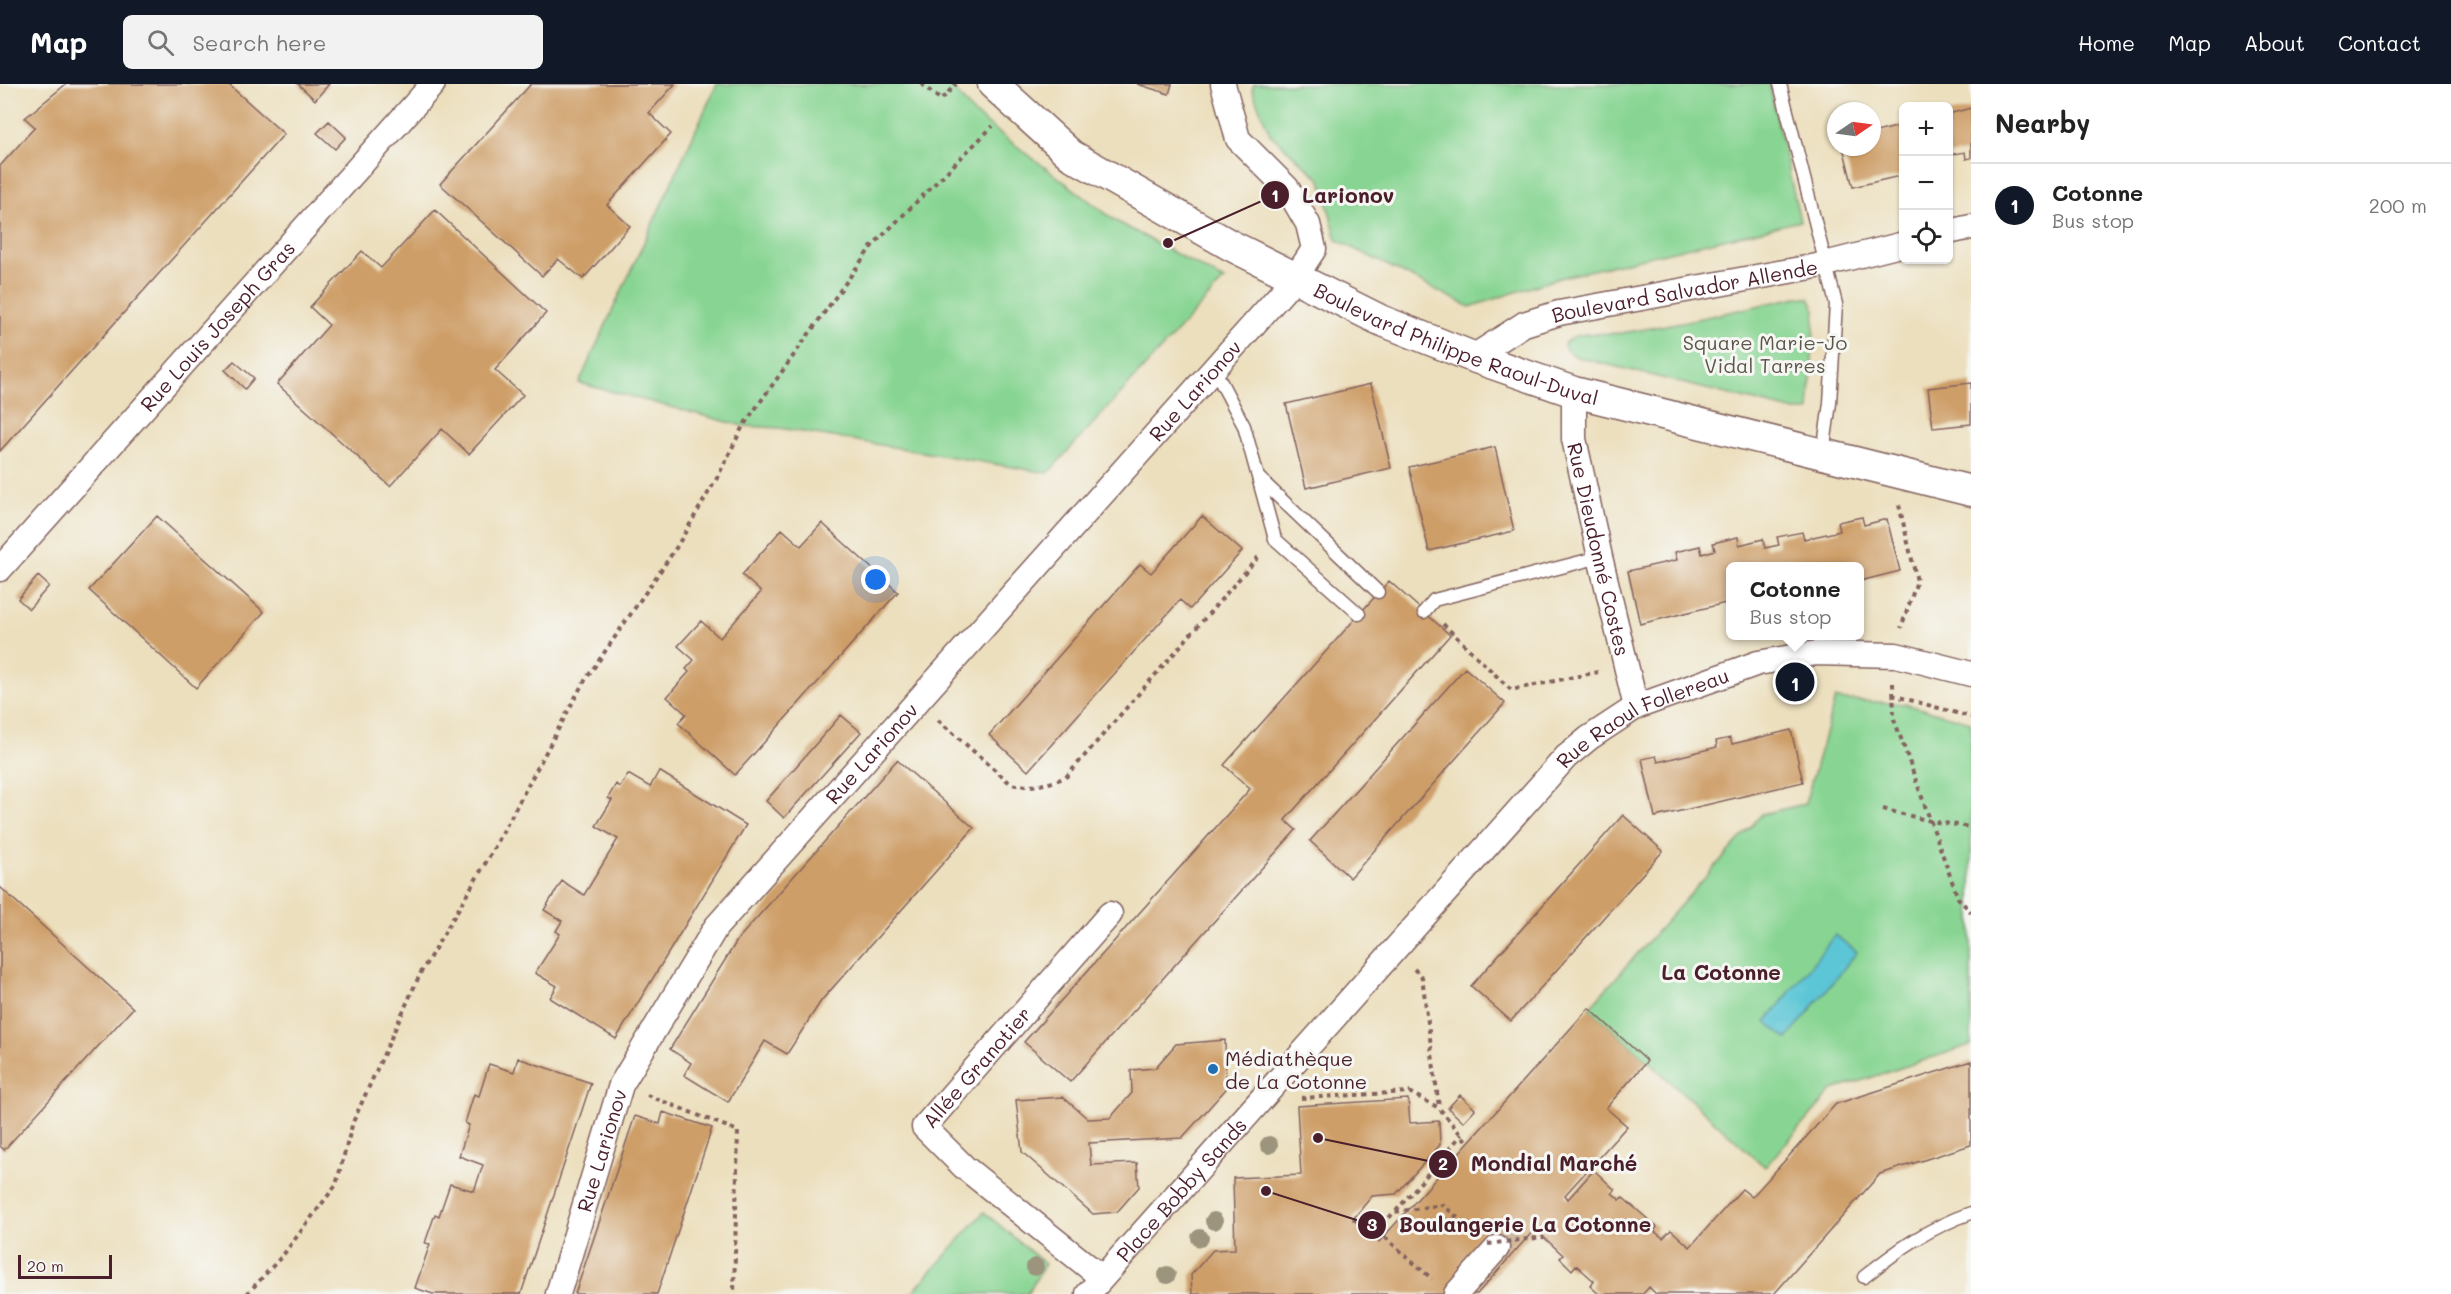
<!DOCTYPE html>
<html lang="en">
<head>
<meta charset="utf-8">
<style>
  body { margin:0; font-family:Mali,sans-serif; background:#f2f2f2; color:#222 }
  .controls { position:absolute; right:18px; top:18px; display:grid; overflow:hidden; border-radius:9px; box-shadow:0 2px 4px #0004 }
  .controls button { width:54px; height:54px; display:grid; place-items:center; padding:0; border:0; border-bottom:2px solid #e0e0e0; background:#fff; color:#222; font:30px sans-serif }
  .compass { position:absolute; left:1827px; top:18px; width:54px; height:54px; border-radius:50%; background:#fff; box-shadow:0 2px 4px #0004; rotate:77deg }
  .scale { position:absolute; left:18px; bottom:15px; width:94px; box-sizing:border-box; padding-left:6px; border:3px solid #4a1f2b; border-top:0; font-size:16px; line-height:21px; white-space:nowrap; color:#4a1f2b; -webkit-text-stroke:4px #f6f6f2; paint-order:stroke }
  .you { position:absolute; left:876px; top:496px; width:21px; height:21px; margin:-15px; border:4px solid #fff; border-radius:50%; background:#1a73e8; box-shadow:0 0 0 9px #1a73e833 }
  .badge { display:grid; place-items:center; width:39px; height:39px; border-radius:50%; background:#111827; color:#fff; font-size:20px; font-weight:700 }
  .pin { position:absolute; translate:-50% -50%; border:3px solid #fff; box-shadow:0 2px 6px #0006 }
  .popup { position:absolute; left:1726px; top:478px; width:138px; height:78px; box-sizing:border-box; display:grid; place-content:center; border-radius:9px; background:#fff; filter:drop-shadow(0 2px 4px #0005); font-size:20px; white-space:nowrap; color:#767676 }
  .popup b { font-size:22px; color:#222 }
  .popup::after { content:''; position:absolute; left:50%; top:100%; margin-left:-12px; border:12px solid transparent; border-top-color:#fff }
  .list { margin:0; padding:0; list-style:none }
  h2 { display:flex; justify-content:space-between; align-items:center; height:78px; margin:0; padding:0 24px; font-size:26px }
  h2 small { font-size:20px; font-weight:400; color:#767676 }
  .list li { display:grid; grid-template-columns:39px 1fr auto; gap:18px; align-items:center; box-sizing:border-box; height:84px; padding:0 24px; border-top:2px solid #e0e0e0 }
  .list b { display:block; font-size:22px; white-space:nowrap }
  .list p { margin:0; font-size:20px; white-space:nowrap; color:#767676 }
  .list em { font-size:20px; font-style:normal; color:#767676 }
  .icon { flex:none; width:33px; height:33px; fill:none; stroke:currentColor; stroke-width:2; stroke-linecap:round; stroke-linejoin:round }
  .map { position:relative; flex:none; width:1971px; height:1210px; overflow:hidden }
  header { display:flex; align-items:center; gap:36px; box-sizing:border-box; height:84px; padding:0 30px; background:#111827; color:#fff }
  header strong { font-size:28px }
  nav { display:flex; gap:33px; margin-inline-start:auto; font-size:21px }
  .search { width:420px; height:54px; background:#f2f2f2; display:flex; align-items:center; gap:15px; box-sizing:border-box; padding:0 21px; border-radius:9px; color:#767676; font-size:22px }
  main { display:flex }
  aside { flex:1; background:#fff }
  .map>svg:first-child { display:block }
  .green { fill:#88d593; stroke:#697a5f; stroke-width:1.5 }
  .water { fill:#5bc6d6; stroke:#527280; stroke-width:1.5 }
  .building { fill:#ce9e67 }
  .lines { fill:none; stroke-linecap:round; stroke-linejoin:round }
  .minor-tunnel { stroke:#ccb9a0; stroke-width:24; stroke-dasharray:24 12; stroke-linecap:butt }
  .service-casing { stroke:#83625e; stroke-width:15 }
  .minor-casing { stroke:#83625e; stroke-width:27 }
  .tertiary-casing { stroke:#83625e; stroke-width:33 }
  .path { stroke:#83625e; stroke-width:4; stroke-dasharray:4.5 4.5; stroke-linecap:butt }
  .service { stroke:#fff; stroke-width:12 }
  .minor { stroke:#fff; stroke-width:24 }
  .tertiary { stroke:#fff; stroke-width:30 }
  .path-bridge { stroke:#83625e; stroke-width:4; stroke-dasharray:4.5 4.5; stroke-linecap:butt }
  .tree { fill:#9d947e }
  .poi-dot { fill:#1f6fb2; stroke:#f6f6f2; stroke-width:2 }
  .labels { text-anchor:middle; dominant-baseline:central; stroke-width:6; stroke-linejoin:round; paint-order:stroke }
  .street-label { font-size:20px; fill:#4a1f2b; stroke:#f6f6f2 }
  .park-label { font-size:20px; fill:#5d564a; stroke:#f6f6f2 }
  .poi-label { font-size:20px; fill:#4a1f2b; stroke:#f6f6f2; text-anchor:start }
  .neighbourhood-label { font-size:21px; font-weight:bold; fill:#4a1f2b; stroke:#f6f6f2 }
  .leader { fill:none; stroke:#4a1f2b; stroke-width:2 }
  .callout-dot { fill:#4a1f2b; stroke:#f6f6f2; stroke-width:2 }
  .mark-label { font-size:18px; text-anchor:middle; font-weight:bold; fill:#fff }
  .callout-label { font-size:21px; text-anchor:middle; font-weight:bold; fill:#4a1f2b; stroke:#f6f6f2; stroke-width:6; stroke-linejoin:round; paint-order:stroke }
</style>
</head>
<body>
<header>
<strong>Map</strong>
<div class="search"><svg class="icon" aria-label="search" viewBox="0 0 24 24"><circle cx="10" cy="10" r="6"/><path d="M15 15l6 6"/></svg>Search here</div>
<nav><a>Home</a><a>Map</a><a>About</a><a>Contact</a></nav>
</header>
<main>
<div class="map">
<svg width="1971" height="1210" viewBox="0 0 1971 1210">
  <rect width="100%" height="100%" fill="#f6f6f2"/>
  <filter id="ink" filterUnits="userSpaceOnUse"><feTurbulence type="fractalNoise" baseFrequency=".0167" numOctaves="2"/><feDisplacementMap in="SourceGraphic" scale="12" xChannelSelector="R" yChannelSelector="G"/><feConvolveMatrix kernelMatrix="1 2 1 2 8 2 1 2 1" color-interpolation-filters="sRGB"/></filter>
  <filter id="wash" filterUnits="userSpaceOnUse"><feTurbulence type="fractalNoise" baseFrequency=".008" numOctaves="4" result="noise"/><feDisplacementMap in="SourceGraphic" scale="24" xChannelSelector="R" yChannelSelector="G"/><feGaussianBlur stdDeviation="1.35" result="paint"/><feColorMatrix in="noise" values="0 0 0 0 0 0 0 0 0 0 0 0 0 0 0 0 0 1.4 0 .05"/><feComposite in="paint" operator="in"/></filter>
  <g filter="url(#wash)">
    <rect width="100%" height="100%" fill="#ecdfbd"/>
    <path class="green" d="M717,0H950L973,29L1116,137L1224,196L1048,389L779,344L743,342L579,299Z
      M1254,0H1769L1800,137L1559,194L1470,223L1337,156L1321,96L1270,50L1252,6Z
      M1797,213L1809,214L1815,226L1809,327H1795L1577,273L1566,266L1564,260C1575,245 1604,251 1621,249C1680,240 1738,226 1797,213Z
      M1835,615L1905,620L1971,638V961L1833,1006L1765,1083L1589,924L1762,730L1805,720Z
      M984,1128L1045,1180L1027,1210H911Z"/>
    <path class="water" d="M1835,851L1857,868L1787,955L1766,938Z"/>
    <g id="blocks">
      <path class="building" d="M66,0H228L284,50L0,367V82L35,43L25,34Z
        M298,0H329L315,16Z
        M531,0H675L649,29L671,50L607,121L630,142L583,195L558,175L542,192L440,100Z
        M1137,0H1172L1169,10Z
        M1971,24V74L1966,75L1965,68L1948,71V30Z
        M329,37L346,53L335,65L317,49Z
        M1904,41V91L1853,103L1843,63H1872V49Z
        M435,126L546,229L495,286L523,311L469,370L442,345L390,402L277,300L329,241L310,223L362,167L381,184Z
        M234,277L254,294L245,305L225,286Z
        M1971,299V340L1933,344L1928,304Z
        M1371,300L1391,384L1306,404L1286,320Z
        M1495,363L1514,447L1429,467L1409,383Z
        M157,432L264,528L196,604L89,506Z
        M1202,432L1242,467L1190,525L1180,516L1028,687L989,651L1140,480L1151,489Z
        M1862,433L1864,441L1887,435L1900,487L1860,497V482H1730V518L1640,540L1628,487L1677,476L1675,468L1700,462L1702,470L1715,466L1713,459L1738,453L1739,461L1763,455L1765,464L1779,461L1777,453L1802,448L1804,455L1840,447L1838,438Z
        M822,439L898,508L735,691L678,639L686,630L667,613L689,588L686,585L694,576L678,562L701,537L720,554L761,508L742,491L782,445L801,462Z
        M38,492L49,502L29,525L18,515Z
        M1389,497L1450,551L1285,736L1296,746L1070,998L1024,958L1250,705L1224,681Z
        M1465,584L1505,619L1350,794L1310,757Z
        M841,631L861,648L784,734L766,717Z
        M1791,646L1803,698L1655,733L1642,675L1656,672L1658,678L1717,663L1716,657L1730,654L1732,660Z
        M897,676L974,744L821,917L787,970L765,957L728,1018L684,991L691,979L670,965L738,855Z
        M659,687L746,741L616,955L550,914L557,902L535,889L560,850L556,847L562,837L544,826L562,797L584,811L618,755L596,742L612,716L608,714L616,700L620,703L628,690L650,703Z
        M1623,731L1663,767L1511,937L1471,902Z
        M0,803L133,924L4,1066L0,1062Z
        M1589,924L1647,977L1606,1024L1627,1042L1565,1111L1568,1115L1594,1086L1615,1106L1612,1109L1620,1116L1622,1113L1657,1143L1654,1147L1663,1154L1671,1146L1690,1163L1742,1105L1752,1113L1836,1020L1971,977V1061L1880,1090L1774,1210H1656L1649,1203L1643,1210H1599L1590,1202L1594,1197L1576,1181L1572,1186L1560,1174L1563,1171L1535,1145L1477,1210H1192L1191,1191L1213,1166L1235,1165L1233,1094L1301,1091L1297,1022L1408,1015L1410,1039L1439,1037L1440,1061L1396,1110L1372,1112L1353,1135L1379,1158Z
        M1225,956L1226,1005L1182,1054L1089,1059L1091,1081L1137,1079L1139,1103L1117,1128L1093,1130L1022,1068L1016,1016L1063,1013L1088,1035L1110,1034L1132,1009L1131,986L1155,984L1176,960Z
        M518,974L591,999L521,1210H433L415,1204L430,1160L425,1159L435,1130L439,1132L450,1100L474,1107L483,1081L459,1072L469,1041L465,1039L474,1010L479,1012L489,980L514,988Z
        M1460,1011L1475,1025L1463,1038L1448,1024Z
        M663,1028L712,1044L657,1210H575L635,1032L660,1040Z"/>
    </g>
  </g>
  <g filter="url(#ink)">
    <use href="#blocks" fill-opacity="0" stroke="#83625e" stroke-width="1.5"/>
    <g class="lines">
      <path class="minor-tunnel" d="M1497,1164L1512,1147"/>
      <g class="service-casing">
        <path id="service" d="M1780,0L1836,220L1830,319L1823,369
          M1214,285L1244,342L1275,455L1359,530
          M1259,394L1378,508
          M1424,528L1434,516L1600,473
          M1864,1193C1899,1165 1928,1144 1971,1129"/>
      </g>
      <g class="minor-casing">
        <g id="minor">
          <path d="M1948,148L1971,143"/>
          <path id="s1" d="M1473,273L1524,240L1559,229L1817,182L1904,160"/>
          <path id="s2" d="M1574,308V355L1600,473L1636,623"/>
          <path id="s3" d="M0,485L433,0"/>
          <path id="s4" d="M1101,1193L964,1083L924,1043L1110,830"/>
          <path id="s5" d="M558,1210L621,1001L716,843L1295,194L1314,165L1308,140L1287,104L1238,55L1223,0"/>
          <path id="s6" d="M1088,1210L1566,673L1589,654L1636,623L1758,579L1816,569L1896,571L1971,590"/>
          <path d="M1456,1210L1497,1164"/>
        </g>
      </g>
      <g class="tertiary-casing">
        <g id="tertiary">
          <path id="s7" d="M993,0L1071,71L1230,161L1380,236L1473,273L1574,308L1971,407"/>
        </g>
      </g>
      <path class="path" d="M921,0L941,16L956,0
        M1899,421L1917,497L1901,544
        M1443,540L1511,606L1598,588
        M1893,599L1894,635L1958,814L1971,828
        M1892,611L1971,633
        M938,636L1011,700C1031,704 1047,701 1066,693L1260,471
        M1883,725L1930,737L1971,743
        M1414,885L1422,893L1439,1023
        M647,1011L738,1047L734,1210
        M1301,1014L1409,1008L1439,1024L1468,1059
        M1396,1127L1462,1050
        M1353,1135L1378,1147L1394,1128L1443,1121L1475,1149
        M1378,1147L1432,1195
        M247,1210L283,1171L336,1101L353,1038L420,890L492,768L582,601L676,464L717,394L743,342L872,162L993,42"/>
      <use href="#service" class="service"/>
      <use href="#minor" class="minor"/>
      <use href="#tertiary" class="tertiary"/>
      <path class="path-bridge" d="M1488,1160L1544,1153"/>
    </g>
    <g class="tree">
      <circle cx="1269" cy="1061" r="9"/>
      <circle cx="1214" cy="1137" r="9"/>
      <circle cx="1200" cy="1154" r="9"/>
      <circle cx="1035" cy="1183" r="9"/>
      <circle cx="1167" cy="1191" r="9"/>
    </g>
  </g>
  <circle class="poi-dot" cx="1213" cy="985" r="6"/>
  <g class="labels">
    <g class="street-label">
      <text stroke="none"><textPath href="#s1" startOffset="225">Boulevard Salvador Allende</textPath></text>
      <text stroke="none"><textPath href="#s3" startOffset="326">Rue Louis Joseph Gras</textPath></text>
      <text stroke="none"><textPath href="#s7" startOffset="536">Boulevard Philippe Raoul-Duval</textPath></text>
      <text stroke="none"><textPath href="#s5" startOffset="1122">Rue Larionov</textPath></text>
      <text stroke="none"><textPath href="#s2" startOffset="160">Rue Dieudonné Costes</textPath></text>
      <text stroke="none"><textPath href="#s6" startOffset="806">Rue Raoul Follereau</textPath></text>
      <text stroke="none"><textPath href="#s5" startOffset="636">Rue Larionov</textPath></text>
      <text stroke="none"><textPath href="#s4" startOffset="312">Allée Granotier</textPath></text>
      <text stroke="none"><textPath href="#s5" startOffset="150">Rue Larionov</textPath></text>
      <text stroke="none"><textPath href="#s6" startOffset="140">Place Bobby Sands</textPath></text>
    </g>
    <g class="park-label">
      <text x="1765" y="258">Square Marie-Jo<tspan x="1765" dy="23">Vidal Tarres</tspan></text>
    </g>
    <g class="poi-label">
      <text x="1225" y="974">Médiathèque<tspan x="1225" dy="23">de La Cotonne</tspan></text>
    </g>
    <g class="neighbourhood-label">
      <text x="1721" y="887">La Cotonne</text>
    </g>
  </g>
  <path class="leader" d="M1168 159L1275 111M1318 1054L1443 1080M1266 1107L1372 1141"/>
  <g class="callout-dot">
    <circle cx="1168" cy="159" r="6"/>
    <circle cx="1318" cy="1054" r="6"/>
    <circle cx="1266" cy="1107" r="6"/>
    <circle cx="1275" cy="111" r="15"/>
    <circle cx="1443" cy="1080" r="15"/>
    <circle cx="1372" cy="1141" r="15"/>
  </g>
  <g class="mark-label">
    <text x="1275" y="118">1</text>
    <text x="1443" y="1086">2</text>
    <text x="1372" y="1147">3</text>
  </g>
  <g class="callout-label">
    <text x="1348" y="119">Larionov</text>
    <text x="1554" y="1087">Mondial Marché</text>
    <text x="1525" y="1148">Boulangerie La Cotonne</text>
  </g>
</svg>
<div class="controls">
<button>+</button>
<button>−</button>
<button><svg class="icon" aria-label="locate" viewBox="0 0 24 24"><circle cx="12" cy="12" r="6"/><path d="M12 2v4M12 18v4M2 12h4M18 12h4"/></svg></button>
</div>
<svg class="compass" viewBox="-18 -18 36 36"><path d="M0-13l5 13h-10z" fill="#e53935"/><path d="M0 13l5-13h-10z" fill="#767676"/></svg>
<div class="scale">20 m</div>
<div class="you"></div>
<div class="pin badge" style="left:1795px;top:598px">1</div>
<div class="popup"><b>Cotonne</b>Bus stop</div>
</div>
<aside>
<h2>Nearby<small></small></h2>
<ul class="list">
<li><span class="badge">1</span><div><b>Cotonne</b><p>Bus stop</p></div><em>200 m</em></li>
</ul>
</aside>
</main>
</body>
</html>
